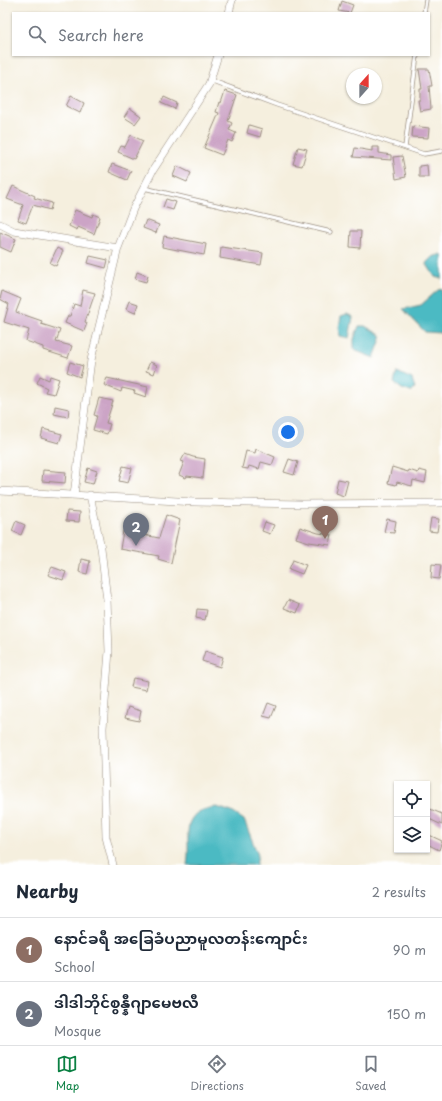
<!DOCTYPE html>
<html lang="en">
<head>
<meta charset="utf-8">
<style>
  body { margin:0; font-family:"Playpen Sans","Noto Sans Myanmar",sans-serif; background:#f2f2f3; color:#1f2937 }
  .controls { position:absolute; right:12px; bottom:12px; display:grid; overflow:hidden; border-radius:0px; box-shadow:0 1px 3px #0004 }
  .controls button { width:36px; height:36px; display:grid; place-items:center; padding:0; border:0; border-bottom:1px solid #e0e1e3; background:#fff; color:#1f2937; font:20px sans-serif }
  .compass { position:absolute; left:346px; top:68px; width:36px; height:36px; border-radius:50%; background:#fff; box-shadow:0 1px 3px #0004; rotate:21deg }
  .you { position:absolute; left:288px; top:432px; width:14px; height:14px; margin:-10px; border:3px solid #fff; border-radius:50%; background:#1a73e8; box-shadow:0 0 0 6px #1a73e833 }
  .badge { display:grid; place-items:center; width:26px; height:26px; border-radius:50%; background:#0b8043; color:#fff; font-size:13px; font-weight:700 }
  .pin { position:absolute; translate:-50% -33px; filter:drop-shadow(0 1px 2px #0008) }
  .pin::after { content:''; position:absolute; top:21px; width:14px; height:12px; background:inherit; clip-path:polygon(0 0,100% 0,50% 100%) }
  .list { margin:0; padding:0; list-style:none }
  h2 { display:flex; justify-content:space-between; align-items:center; height:52px; margin:0; padding:0 16px; font-size:17px }
  h2 small { font-size:13px; font-weight:400; color:#747a83 }
  .list li { display:grid; grid-template-columns:26px 1fr auto; gap:12px; align-items:center; box-sizing:border-box; height:64px; padding:0 16px; border-top:1px solid #e0e1e3 }
  .list b { display:block; font-size:15px; white-space:nowrap }
  .list p { margin:0; font-size:13px; white-space:nowrap; color:#747a83 }
  .list em { font-size:13px; font-style:normal; color:#747a83 }
  .icon { flex:none; width:22px; height:22px; fill:none; stroke:currentColor; stroke-width:2; stroke-linecap:round; stroke-linejoin:round }
  .map { position:relative; flex:none; width:442px; height:865px; overflow:hidden }
  .search { position:absolute; background:#fff; box-shadow:0 1px 3px #0004; left:12px; right:12px; top:12px; height:44px; display:flex; align-items:center; gap:10px; box-sizing:border-box; padding:0 14px; border-radius:0px; color:#747a83; font-size:15px }
  .sheet { height:180px; background:#fff }
  nav { display:flex; justify-content:space-around; align-items:center; box-sizing:border-box; height:56px; border-top:1px solid #e0e1e3; background:#fff; font-size:11px; color:#747a83 }
  nav a { display:grid; justify-items:center; gap:2px }
  nav .on { color:#0b8043 }
  .map>svg:first-child { display:block }
  .water { fill:#4cbac3; stroke:#447270 }
  .building { fill:#cca4c6 }
  .lines { fill:none; stroke-linecap:round; stroke-linejoin:round }
  .lane-casing { stroke:#988c7e; stroke-width:5 }
  .street-casing { stroke:#988c7e; stroke-width:8 }
  .lane { stroke:#fff; stroke-width:3.5 }
  .street { stroke:#fff; stroke-width:7 }
</style>
</head>
<body>
<div class="map">
<svg width="442" height="865" viewBox="0 0 442 865">
  <rect width="100%" height="100%" fill="#fff"/>
  <filter id="ink" filterUnits="userSpaceOnUse"><feTurbulence type="fractalNoise" baseFrequency=".025" numOctaves="2"/><feDisplacementMap in="SourceGraphic" scale="8" xChannelSelector="R" yChannelSelector="G"/><feConvolveMatrix kernelMatrix="1 2 1 2 8 2 1 2 1" color-interpolation-filters="sRGB"/></filter>
  <filter id="wash" filterUnits="userSpaceOnUse"><feTurbulence type="fractalNoise" baseFrequency=".012" numOctaves="4" result="noise"/><feDisplacementMap in="SourceGraphic" scale="16" xChannelSelector="R" yChannelSelector="G"/><feGaussianBlur stdDeviation="0.9" result="paint"/><feColorMatrix in="noise" values="0 0 0 0 0 0 0 0 0 0 0 0 0 0 0 0 0 1.4 0 .05"/><feComposite in="paint" operator="in"/></filter>
  <g filter="url(#wash)">
    <rect width="100%" height="100%" fill="#f5efde"/>
    <path class="water" d="M442,254V279L435,277L426,263L432,257Z
      M442,289V333L425,332L403,309L421,305L438,290Z
      M347,314L353,317L349,338L340,336L339,327L341,316Z
      M359,326H365L382,336L374,358L354,350V339Z
      M397,372L412,379L415,388L411,392L402,389L394,383Z
      M217,807L232,812L244,820L258,855L256,865H187C192,838 176,811 217,807Z"/>
    <g id="blocks">
      <path class="building" d="M342,1L353,5L350,13L339,11Z
        M419,69H429L432,86H429L431,109L420,111L418,100H420V89H422Z
        M225,91L237,95L228,121L232,123L229,130L236,133L232,142L228,140L222,155L204,148L219,113L216,112L219,102L221,103Z
        M71,96L84,103L80,113L66,106Z
        M164,97L177,103L175,109L161,103Z
        M130,108L141,116L135,124L124,117Z
        M249,125L262,129L260,137L247,133Z
        M413,126L429,128L428,138L412,137Z
        M131,135L143,141L134,159L118,152L121,146L125,147Z
        M298,147L307,149L302,166L293,164Z
        M372,147H379V153L391,155V160L353,157L355,148L372,151Z
        M402,156L406,177L396,179L393,157Z
        M112,164L131,171L127,180L109,172Z
        M427,165L428,177H419V166Z
        M177,166L191,173L187,182L173,176Z
        M13,186L35,196L34,198L52,203L50,210L33,205L26,223L18,220L23,205L7,199Z
        M166,199L176,202L173,210L163,207Z
        M75,210L92,217L93,214L100,217L94,234L78,227L77,230L69,226Z
        M146,220L159,225L156,233L143,228Z
        M351,231H361L360,248L350,247Z
        M0,232L16,239L11,252L0,247Z
        M164,236L206,244L204,255L162,247Z
        M221,247L263,253L261,265L220,258Z
        M57,248L63,251L56,266L50,263Z
        M90,256L108,260L106,268L88,263Z
        M137,272L148,276L146,282L135,279Z
        M83,290L95,293L85,322L87,323L84,331L65,323L68,316H70L74,304L80,306Z
        M2,291L21,299L16,312L42,321L41,324L60,330L56,342L72,346L68,358L43,350V347L26,341L29,330L4,322L9,304L0,299Z
        M129,301L138,304L135,313L126,309Z
        M70,362L83,366L80,377L67,372Z
        M150,362L157,365L154,374L146,371Z
        M40,376L49,380L50,376L59,379L54,394L45,392L47,388L37,383Z
        M107,378L148,387L146,397L134,393L135,391L122,388L121,392L104,385Z
        M99,398L113,401L106,423L110,424L107,434L93,430L97,416L94,415Z
        M55,406L69,409L68,417L54,414Z
        M43,429L62,434L59,443L41,438Z
        M256,449L275,457L272,465L261,462L259,469L249,466L248,469L242,468L246,451L255,453Z
        M185,454L193,457L205,459L203,478L187,476L186,478L179,475L184,462L181,461Z
        M289,459L298,462L294,475L284,472Z
        M123,466L132,468L128,483L119,481Z
        M392,467L408,472L409,470L418,473L419,470L427,472L425,483L413,480L412,486L397,482L396,485L388,483Z
        M88,468L97,471L93,484L84,482Z
        M43,470L66,472L65,483L42,481Z
        M338,479L348,481L344,496L335,493Z
        M67,511L80,512L79,522L66,521Z
        M166,515L180,520L171,563L158,559L159,556L120,549L123,531L159,538Z
        M431,518L439,519L437,532L429,531Z
        M387,519L396,521L394,533L384,532Z
        M16,521L25,525L21,535L12,531Z
        M265,522L274,525L270,534L262,531Z
        M300,527L318,533L332,535L330,545L309,542L296,538Z
        M81,559L90,561L87,574L79,572Z
        M293,560L306,565L302,574L289,569Z
        M432,564L441,565L439,579L431,578Z
        M52,567L66,572L63,580L48,575Z
        M288,600L300,605L297,613L284,608Z
        M197,609L207,610L205,620L196,618Z
        M205,651L223,657L220,667L202,661Z
        M133,678L148,681L146,690L131,687Z
        M268,703L276,706L271,718L263,716Z
        M128,707L141,711L139,721L125,718Z
        M430,809L442,814V825L427,818Z
        M427,834L442,841L439,850L427,844Z"/>
    </g>
  </g>
  <g filter="url(#ink)">
    <use href="#blocks" fill-opacity="0" stroke="#988c7e" stroke-width="1"/>
    <g class="lines">
      <g class="lane-casing">
        <path id="lane" d="M424,13L426,0
          M210,80L277,105L424,154L442,151
          M405,147L417,55
          M144,188L331,232"/>
      </g>
      <g class="street-casing">
        <path id="street" d="M229,13L232,0
          M0,224L14,231L118,248
          M0,491L195,502L302,504L442,503
          M74,495L91,360L118,248L133,209L153,170L209,84L218,55
          M90,495L101,548L107,600L109,651L103,728L106,837L113,865"/>
      </g>
      <use href="#lane" class="lane"/>
      <use href="#street" class="street"/>
    </g>
  </g>
</svg>
<div class="controls">
<button><svg class="icon" aria-label="locate" viewBox="0 0 24 24"><circle cx="12" cy="12" r="6"/><path d="M12 2v4M12 18v4M2 12h4M18 12h4"/></svg></button>
<button><svg class="icon" aria-label="layers" viewBox="0 0 24 24"><path d="M12 4l9 5-9 5-9-5zM3 14l9 5 9-5"/></svg></button>
</div>
<svg class="compass" viewBox="-18 -18 36 36"><path d="M0-13l5 13h-10z" fill="#e53935"/><path d="M0 13l5-13h-10z" fill="#747a83"/></svg>
<div class="you"></div>
<div class="pin badge" style="left:325px;top:539px;background:#8d6e63">1</div>
<div class="pin badge" style="left:136px;top:546px;background:#6b7280">2</div>
<div class="search"><svg class="icon" aria-label="search" viewBox="0 0 24 24"><circle cx="10" cy="10" r="6"/><path d="M15 15l6 6"/></svg>Search here</div>
</div>
<section class="sheet">
<h2>Nearby<small>2 results</small></h2>
<ul class="list">
<li><span class="badge" style="background:#8d6e63">1</span><div><b>နောင်ခရီ အခြေခံပညာမူလတန်းကျောင်း</b><p>School</p></div><em>90 m</em></li>
<li><span class="badge" style="background:#6b7280">2</span><div><b>ဒါဒါဘိုင်စွန္နီဂျာမေဗလီ</b><p>Mosque</p></div><em>150 m</em></li>
</ul>
</section>
<nav>
<a class="on"><svg class="icon" aria-label="map" viewBox="0 0 24 24"><path d="M3 6l6-2 6 2 6-2v14l-6 2-6-2-6 2zM9 4v14M15 6v14"/></svg>Map</a>
<a><svg class="icon" aria-label="directions" viewBox="0 0 24 24"><path d="M12 3l9 9-9 9-9-9zM9 14v-3h6M13 9l2 2-2 2"/></svg>Directions</a>
<a><svg class="icon" aria-label="saved" viewBox="0 0 24 24"><path d="M7 4h10v16l-5-4-5 4z"/></svg>Saved</a>
</nav>
</body>
</html>
